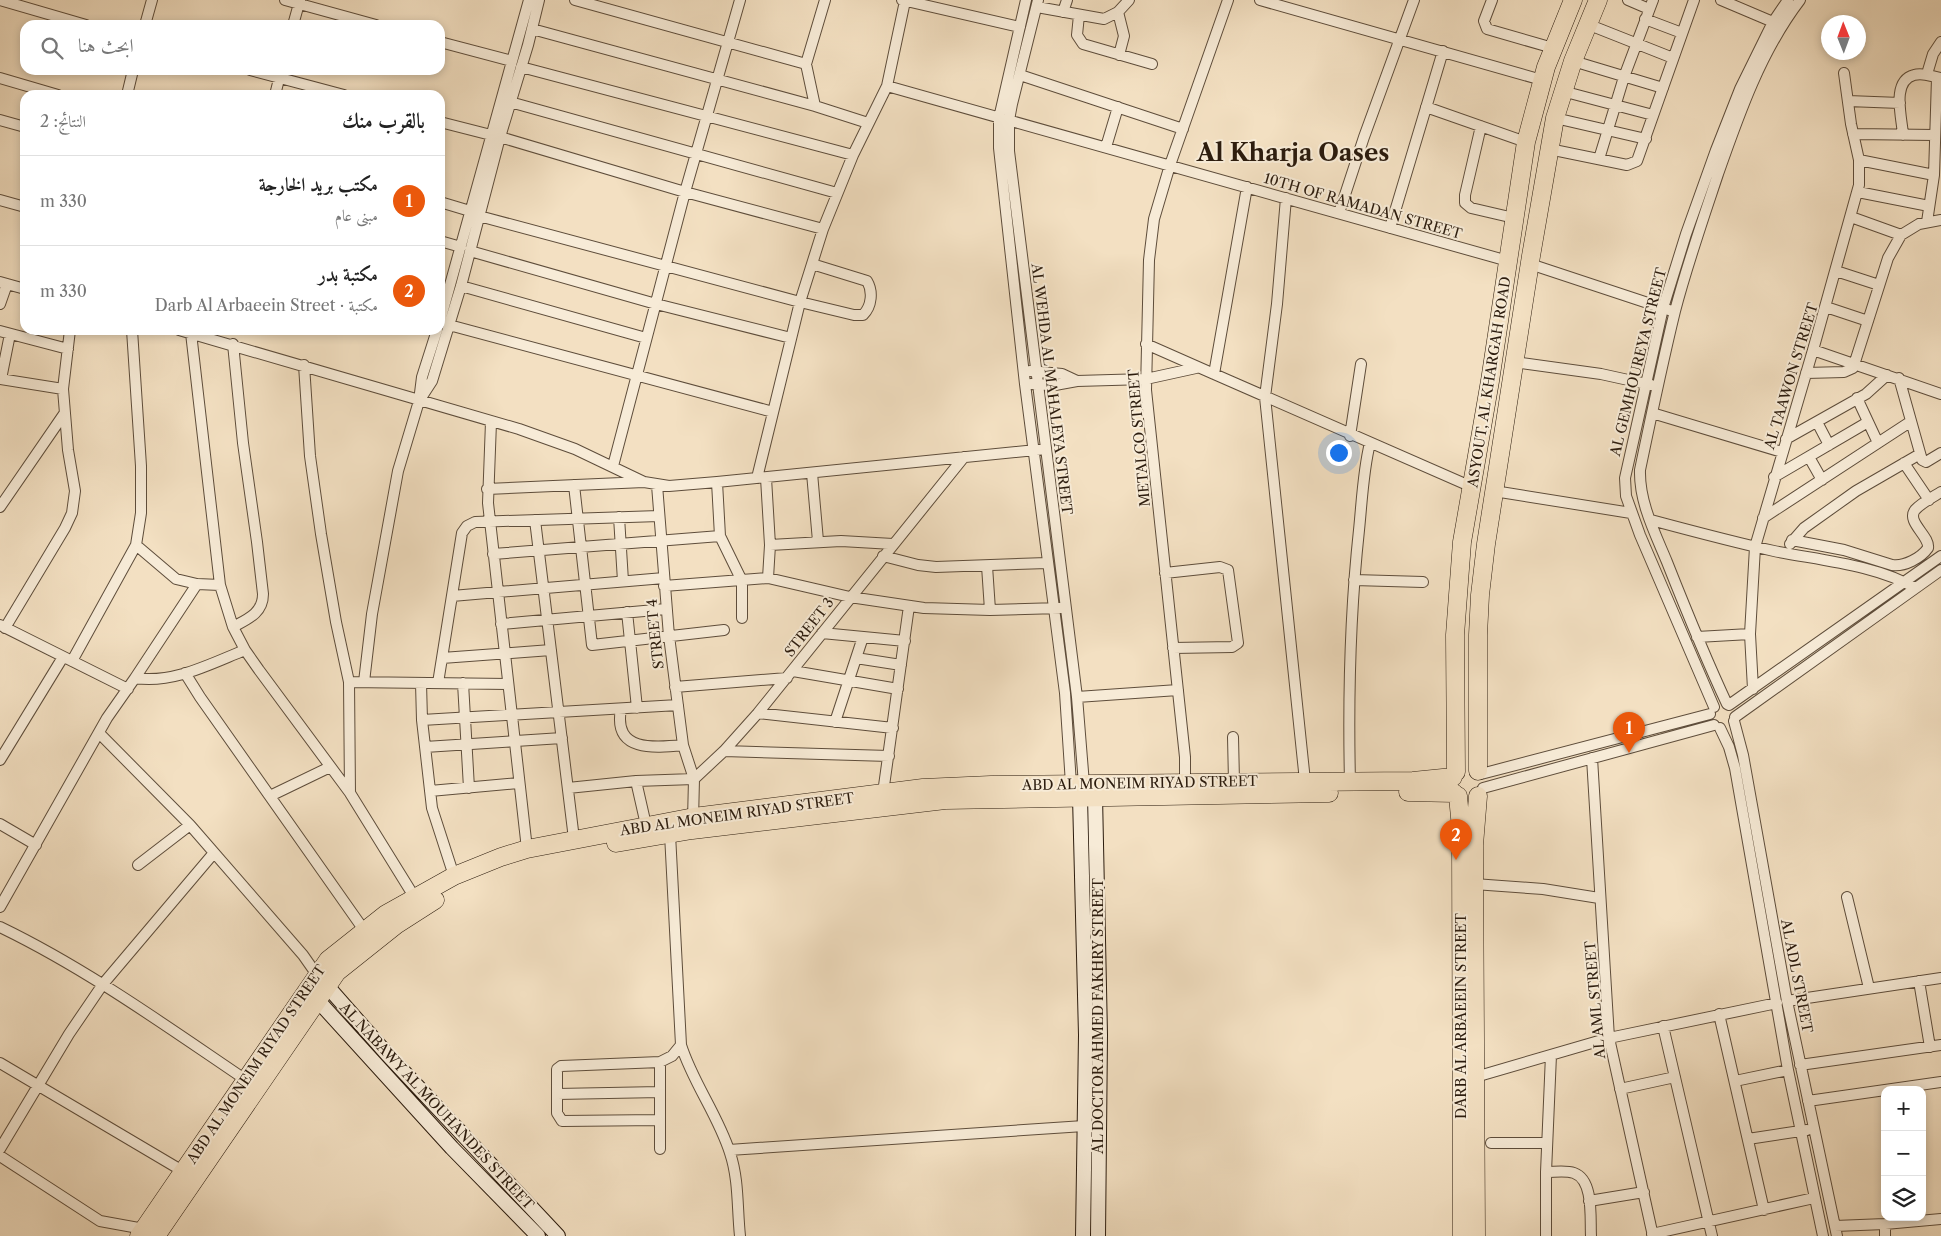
<!DOCTYPE html>
<html lang="ar">
<head>
<meta charset="utf-8">
<style>
  body { margin:0; font-family:"Libre Caslon Text",Amiri,serif; background:#f6f6f6; color:#222; direction:rtl }
  .controls { position:absolute; right:15px; bottom:15px; display:grid; overflow:hidden; border-radius:10px; box-shadow:0 2px 8px #0003 }
  .controls button { width:45px; height:45px; display:grid; place-items:center; padding:0; border:0; border-bottom:1px solid #e0e0e0; background:#fff; color:#222; font:25px sans-serif }
  .compass { position:absolute; left:1821px; top:15px; width:45px; height:45px; border-radius:50%; background:#fff; box-shadow:0 2px 8px #0003; rotate:359deg }
  .you { position:absolute; left:1338px; top:452px; width:18px; height:18px; margin:-12px; border:4px solid #fff; border-radius:50%; background:#1a73e8; box-shadow:0 0 0 8px #1a73e833 }
  .badge { display:grid; place-items:center; width:32px; height:32px; border-radius:50%; background:#ea580c; color:#fff; font-size:16px; font-weight:700 }
  .pin { position:absolute; translate:-50% -41px; filter:drop-shadow(0 1px 2px #0008) }
  .pin::after { content:''; position:absolute; top:26px; width:18px; height:15px; background:inherit; clip-path:polygon(0 0,100% 0,50% 100%) }
  .list { margin:0; padding:0; list-style:none }
  h2 { display:flex; justify-content:space-between; align-items:center; height:65px; margin:0; padding:0 20px; font-size:21px }
  h2 small { font-size:16px; font-weight:400; color:#767676 }
  .list li { display:grid; grid-template-columns:32px 1fr auto; gap:15px; align-items:center; box-sizing:border-box; height:90px; padding:0 20px; border-top:1px solid #e0e0e0 }
  .list b { display:block; font-size:19px; white-space:nowrap }
  .list p { margin:0; font-size:16px; white-space:nowrap; color:#767676 }
  .list em { font-size:16px; font-style:normal; color:#767676 }
  .icon { flex:none; width:28px; height:28px; fill:none; stroke:currentColor; stroke-width:2; stroke-linecap:round; stroke-linejoin:round }
  .map { position:relative; flex:none; width:1941px; height:1236px; overflow:hidden; direction:ltr }
  .search { position:absolute; background:#fff; box-shadow:0 2px 8px #0003; left:20px; top:20px; width:425px; height:55px; display:flex; align-items:center; gap:12px; box-sizing:border-box; padding:0 18px; border-radius:15px; color:#767676; font-size:19px }
  .panel { position:absolute; background:#fff; box-shadow:0 2px 8px #0003; left:20px; top:90px; width:425px; height:245px; border-radius:15px; direction:rtl }
  .map>svg:first-child { display:block }
  .lines { fill:none; stroke-linecap:round; stroke-linejoin:round }
  .street-casing { stroke:#5e4d3b; stroke-width:12 }
  .secondary-casing { stroke:#2c1c0e; stroke-width:16 }
  .highway-casing { stroke:#2c1c0e; stroke-width:19 }
  .street { stroke:#f7ebd7; stroke-width:10 }
  .secondary { stroke:#f7ebd7; stroke-width:14 }
  .highway { stroke:#f3e0c2; stroke-width:18 }
  .labels { text-anchor:middle; dominant-baseline:central; stroke-width:4; stroke-linejoin:round; paint-order:stroke }
  .street-label { font-size:14px; fill:#2c1c0e; stroke:#f7ebd7 }
  .town-label { font-size:24px; font-weight:bold; fill:#2c1c0e; stroke:#f7ebd7 }
</style>
</head>
<body>
<div class="map">
<svg width="1941" height="1236" viewBox="0 0 1941 1236">
  <rect width="100%" height="100%" fill="#f3e0c2"/>
  <filter id="stains"><feTurbulence type="fractalNoise" baseFrequency=".004" numOctaves="4"/><feColorMatrix values="0 0 0 0 .2 0 0 0 0 .09 0 0 0 0 .02 0 0 0 .5 -.17"/></filter>
  <radialGradient id="worn" r=".72"><stop offset=".6" stop-color="#630" stop-opacity="0"/><stop offset="1" stop-color="#630" stop-opacity=".3"/></radialGradient>
  <g class="lines">
    <g class="street-casing">
      <path id="street" d="M0,0L86,25
        M285,0L376,25
        M575,0L806,64L815,106L868,123
        M902,0L1020,27
        M1026,0L999,118V148L1025,384L1065,693L1071,784
        M1038,0L1012,104L1009,120V151L1077,697L1084,784
        M1260,0L1542,80
        M1492,0L1484,21L1487,29L1553,48
        M1628,0L1649,9
        M1721,0L1773,22
        M1037,7L1104,19L1118,12L1129,0
        M1063,12L1067,0
        M1118,12L1124,36L1119,55
        M1079,15L1077,35L1083,44L1152,64
        M1645,19L1682,33
        M1587,24L1673,58
        M145,25L152,0
        M293,25L300,0
        M532,29L815,106
        M440,42L512,61
        M1573,61L1663,88
        M806,64L825,0
        M521,67L853,155
        M250,70L344,95
        M1927,74L1933,54L1941,42
        M1020,75L1183,129
        M0,78L58,95
        M887,86L1508,261
        M1562,91L1653,115
        M127,95L133,70
        M275,95L281,71
        M1848,101L1900,103
        M510,102L837,193
        M1426,107L1526,142
        M1555,118L1646,139
        M0,120L25,127
        M440,122L491,135
        M1481,126L1465,195V203L1471,208L1514,218
        M1853,134L1935,135
        M1903,135C1902,118 1891,81 1914,75C1924,72 1932,77 1941,78
        M500,137L685,192L823,229
        M1106,147L1118,107
        M1549,149L1627,165L1637,161L1694,0
        M1599,159L1624,77L1653,0
        M1859,160L1934,175
        M1858,192L1929,206
        M1286,198L1277,304L1265,397L1305,781
        M0,200L25,207
        M440,202L470,211
        M1339,213L1364,137L1414,0
        M479,216L800,302L854,315H863C872,306 873,291 867,281L812,264
        M1851,217L1901,235
        M1927,222L1934,175L1937,78
        M1390,228L1443,51
        M440,241L461,247
        M470,251L656,304L791,338
        M1530,264L1669,310
        M1836,271L1879,285
        M0,282L25,289
        M461,286L646,338
        M0,304L7,284
        M1826,307L1868,321
        M440,321L529,0
        M449,325L773,412
        M132,330L141,466V513L136,545L176,579L197,584L220,585
        M179,330L519,429L575,449L644,482L669,486L717,482L1046,449
        M0,331L68,349
        M191,333L220,585L233,627L245,650L259,670L350,793L415,898
        M233,344L243,443L257,542L263,594C263,613 248,619 233,627
        M1146,344L1214,374L1247,187
        M1813,350L1941,394
        M1514,362L1601,374L1651,385
        M304,365L310,456L321,534L336,622L349,682L350,793
        M1030,371L1062,374L1077,381
        M1806,373L1844,372L1853,368L1888,258L1901,235L1919,224L1941,220
        M1214,374L1472,487
        M1899,378L1922,460L1926,462L1941,453
        M0,379L63,389
        M1,379L10,334
        M1031,384L1055,385L1077,381L1146,379L1196,368
        M1857,398L1878,443
        M419,401L432,381L461,286L500,137L528,45L539,0
        M1652,413L1782,452
        M491,422L488,503L527,849
        M1817,422L1829,445
        M1350,436L1361,364
        M1786,439L1866,394L1887,375
        M1809,457L1822,480
        M1904,463L1929,500
        M613,466L685,192L740,0
        M812,473L818,541
        M1774,477L1868,422
        M757,478L800,302L823,229L853,155L887,86L905,1
        M766,478L770,545L768,578
        M717,482L720,536L742,581V618
        M574,485L592,645L724,630
        M487,489L644,482
        M1494,491L1631,513
        M0,507L64,414
        M619,517L623,581
        M1763,518L1910,422
        M535,520L574,839
        M1651,520C1692,531 1733,542 1774,551C1818,560 1877,565 1915,588
        M1792,540L1844,550L1892,565C1904,567 1921,558 1928,548C1930,536 1906,522 1915,510C1921,503 1933,497 1941,492
        M1790,544L1804,528L1856,491L1920,454
        M770,545L841,541L893,544
        M493,554L720,536
        M883,556L918,565L936,567L1047,563
        M987,566L990,610
        M1165,573L1220,567L1228,570L1238,643L1232,647L1173,648
        M1354,580L1423,582
        M664,586L768,578L850,597L924,608L990,610L1060,608
        M452,596L664,578
        M627,612L637,708
        M501,624L666,609
        M0,625L128,689
        M5,628L65,528L72,513L75,491L68,450L63,389L70,330
        M822,633L905,641
        M1697,637L1750,634
        M442,658L551,650
        M856,658L901,665
        M72,661L136,545
        M793,671L898,689
        M185,673L200,697L364,930
        M135,678L197,584
        M349,682L508,684
        M364,682L372,614L398,471L419,401L422,377L437,330
        M421,683L422,720L432,808L454,876
        M438,683L462,533L467,526L475,522L659,516
        M463,683L469,788
        M675,687L787,678
        M1753,689L1750,634L1755,547L1813,350L1859,185V160L1851,124L1844,73
        M1077,697L1178,690
        M1727,704C1705,657 1686,610 1667,562C1655,533 1639,502 1640,470C1651,417 1662,364 1675,311C1687,265 1703,219 1718,174C1739,114 1761,51 1800,0
        M1729,705L1941,556
        M1714,707L1640,535L1626,496L1625,478L1663,308L1686,234L1716,150L1740,89L1773,22L1788,0
        M621,709C613,752 654,748 683,745
        M758,713L893,728
        M1735,717L1941,570
        M422,720L678,705
        M1734,721L1743,755L1787,1001L1837,1236
        M835,722L863,637
        M1720,728L1729,747L1735,768L1788,1070L1823,1236
        M99,733L190,825L303,955L317,975
        M1233,737L1234,781
        M425,747L562,738
        M724,751L889,756
        M1592,758L1609,1038L1653,1236
        M0,760L63,657
        M1481,774L1710,714
        M636,781L646,825
        M1350,782C1348,698 1350,614 1359,530C1362,501 1363,471 1370,443
        M1185,787V757L1146,390L1149,260L1154,219L1170,165L1228,0
        M568,788L636,781L694,779L683,745L669,636L657,485
        M1483,788L1714,725
        M430,791L518,783
        M883,793L909,606
        M270,796L330,767
        M693,820L694,779L724,751L758,713L964,457
        M0,824L36,845
        M670,834L681,1045C693,1083 718,1115 730,1153C739,1180 737,1208 740,1236
        M138,865L190,825
        M1474,884L1543,889L1599,898
        M1847,897L1869,988
        M0,907L107,718L135,678C173,684 210,664 245,650
        M0,927C87,969 166,1026 246,1080
        M1919,981L1930,1047
        M1787,1001L1941,978
        M1719,1014L1764,1210
        M1663,1026L1712,1236
        M660,1062V1149
        M0,1063L186,1173
        M1800,1065L1941,1045
        M1472,1078L1609,1038L1777,1003
        M1735,1081L1788,1070
        M1620,1089L1675,1077
        M1885,1090L1941,1082
        M557,1094L660,1092
        M1808,1101L1885,1090
        M660,1120L562,1121L557,1113V1069L561,1066L660,1062L672,1056L681,1045
        M1748,1139L1807,1130
        M1491,1143H1547
        M0,1149L69,1034L103,984L213,854
        M729,1150L1084,1126
        M0,1156L100,1221L144,1229
        M1546,1172C1555,1172 1566,1170 1574,1173C1594,1180 1590,1218 1591,1236
        M1589,1201L1644,1192
        M1885,1224V1236
        M1835,1226L1885,1224L1941,1219
        M1652,1234L1814,1198
        M1546,1236V1172L1551,1055"/>
    </g>
    <g class="secondary-casing">
      <path id="secondary" d="M1095,796L1100,1035L1098,1236
        M1080,797L1086,1035L1083,1236
        M321,979L387,1054L558,1236
        M311,993L452,1148L538,1236"/>
    </g>
    <g class="highway-casing">
      <path id="highway" d="M1478,771V635L1480,595L1486,544L1531,256L1555,118L1573,61L1598,0
        M1456,772L1455,635L1462,542L1490,381L1526,142L1546,67L1573,0
        M1408,792L1454,793
        M1458,796L1461,828L1462,1236
        M616,843L692,830L945,800L1329,793
        M139,1236L328,960L386,914L454,876L501,857L527,849L694,817L923,788L991,785L1413,781L1453,777
        M156,1236L337,972L396,925L435,900
        M1476,1236L1474,845L1478,796"/>
    </g>
    <use href="#street" class="street"/>
    <use href="#secondary" class="secondary"/>
    <use href="#highway" class="highway"/>
  </g>
  <g class="labels">
    <g class="street-label">
      <text transform="translate(1363 206) rotate(16)">10TH OF RAMADAN STREET</text>
      <text transform="translate(1638 362) rotate(-76)">AL GEMHOUREYA STREET</text>
      <text transform="translate(1791 376) rotate(-73)">AL TAAWON STREET</text>
      <text transform="translate(1489 382) rotate(-81)">ASYOUT, AL KHARGAH ROAD</text>
      <text transform="translate(1052 389) rotate(83)">AL WEHDA AL MAHALEYA STREET</text>
      <text transform="translate(1139 438) rotate(-95)">METALCO STREET</text>
      <text transform="translate(809 627) rotate(-52)">STREET 3</text>
      <text transform="translate(655 634) rotate(-96)">STREET 4</text>
      <text transform="translate(1140 783) rotate(-1)">ABD AL MONEIM RIYAD STREET</text>
      <text transform="translate(737 814) rotate(-8)">ABD AL MONEIM RIYAD STREET</text>
      <text transform="translate(1797 976) rotate(79)">AL ADL STREET</text>
      <text transform="translate(1595 1000) rotate(-95)">AL AML STREET</text>
      <text transform="translate(1098 1016) rotate(-90)">AL DOCTOR AHMED FAKHRY STREET</text>
      <text transform="translate(1461 1016) rotate(-90)">DARB AL ARBAEEIN STREET</text>
      <text transform="translate(256 1064) rotate(-56)">ABD AL MONEIM RIYAD STREET</text>
      <text transform="translate(437 1106) rotate(47)">AL NABAWY AL MOUHANDES STREET</text>
    </g>
    <g class="town-label">
      <text x="1293" y="152">Al Kharja Oases</text>
    </g>
  </g>
  <rect width="100%" height="100%" filter="url(#stains)"/>
  <rect width="100%" height="100%" fill="url(#worn)"/>
</svg>
<div class="controls">
<button>+</button>
<button>−</button>
<button><svg class="icon" aria-label="layers" viewBox="0 0 24 24"><path d="M12 4l9 5-9 5-9-5zM3 14l9 5 9-5"/></svg></button>
</div>
<svg class="compass" viewBox="-18 -18 36 36"><path d="M0-13l5 13h-10z" fill="#e53935"/><path d="M0 13l5-13h-10z" fill="#767676"/></svg>
<div class="you"></div>
<div class="pin badge" style="left:1629px;top:753px">1</div>
<div class="pin badge" style="left:1456px;top:860px">2</div>
<div class="search"><svg class="icon" aria-label="search" viewBox="0 0 24 24"><circle cx="10" cy="10" r="6"/><path d="M15 15l6 6"/></svg>ابحث هنا</div>
<section class="panel">
<h2>بالقرب منك<small>النتائج: 2</small></h2>
<ul class="list">
<li><span class="badge">1</span><div><b>مكتب بريد الخارجة</b><p>مبنى عام</p></div><em>330 m</em></li>
<li><span class="badge">2</span><div><b>مكتبة بدر</b><p>مكتبة · Darb Al Arbaeein Street</p></div><em>330 m</em></li>
</ul>
</section>
</div>
</body>
</html>
